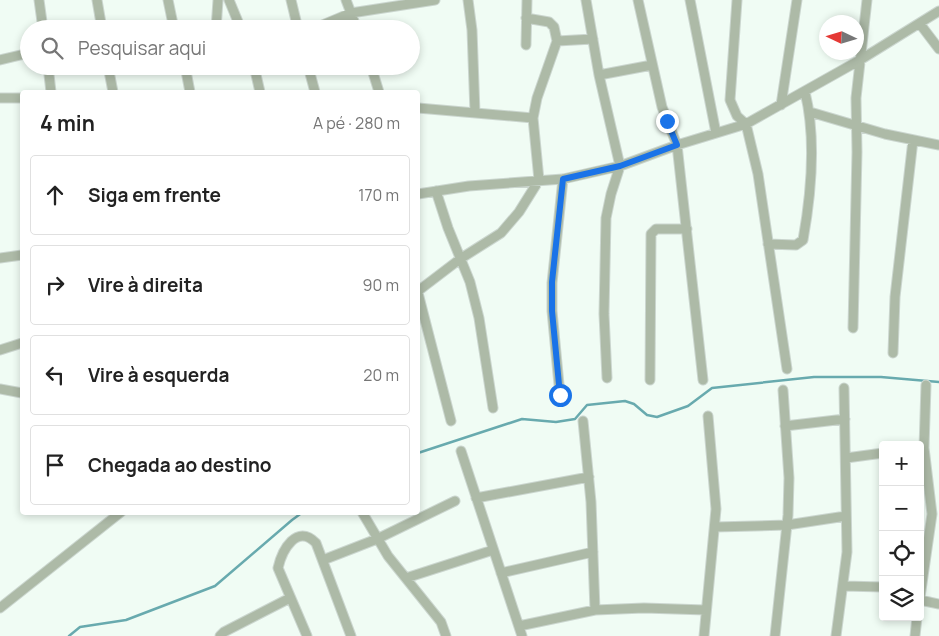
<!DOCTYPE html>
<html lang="pt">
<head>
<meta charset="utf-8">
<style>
  body { margin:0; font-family:Manrope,sans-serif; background:#f6f6f6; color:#222 }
  .controls { position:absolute; right:15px; bottom:15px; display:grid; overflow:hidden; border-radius:5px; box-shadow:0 2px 8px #0003 }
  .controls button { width:45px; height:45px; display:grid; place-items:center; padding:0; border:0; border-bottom:1px solid #e0e0e0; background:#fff; color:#222; font:25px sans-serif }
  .compass { position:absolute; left:819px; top:15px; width:45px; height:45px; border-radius:50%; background:#fff; box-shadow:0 2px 8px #0003; rotate:274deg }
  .stop { position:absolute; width:15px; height:15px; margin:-11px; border:4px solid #1a73e8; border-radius:50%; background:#fff }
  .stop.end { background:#1a73e8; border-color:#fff; box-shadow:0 1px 5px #0008 }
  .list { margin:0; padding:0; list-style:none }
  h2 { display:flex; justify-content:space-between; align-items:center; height:65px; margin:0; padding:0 20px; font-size:21px }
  h2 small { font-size:16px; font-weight:400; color:#767676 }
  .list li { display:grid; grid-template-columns:32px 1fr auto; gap:15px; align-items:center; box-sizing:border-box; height:80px; margin:0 10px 10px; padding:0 10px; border:1px solid #e0e0e0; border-radius:5px }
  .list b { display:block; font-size:19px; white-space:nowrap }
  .list em { font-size:16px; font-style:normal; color:#767676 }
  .icon { flex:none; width:28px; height:28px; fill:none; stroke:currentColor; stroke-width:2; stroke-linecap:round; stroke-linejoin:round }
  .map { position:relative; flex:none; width:939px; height:636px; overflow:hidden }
  .search { position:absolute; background:#fff; box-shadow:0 2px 8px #0003; left:20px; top:20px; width:400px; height:55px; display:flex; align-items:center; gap:12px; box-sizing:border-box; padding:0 18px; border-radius:28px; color:#767676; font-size:19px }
  .panel { position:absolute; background:#fff; box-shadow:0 2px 8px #0003; left:20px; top:90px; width:400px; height:425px; border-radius:5px }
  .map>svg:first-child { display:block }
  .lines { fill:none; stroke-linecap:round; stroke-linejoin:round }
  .stream { stroke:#68aaae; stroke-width:2.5 }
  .minor-casing { stroke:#cbd6cf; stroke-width:11 }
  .minor { stroke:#adbaa7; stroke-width:9 }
  .route { stroke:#1a73e8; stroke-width:6 }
</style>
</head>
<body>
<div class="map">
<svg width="939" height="636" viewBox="0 0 939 636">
  <rect width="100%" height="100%" fill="#f0fcf4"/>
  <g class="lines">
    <path class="stream" d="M418,453L522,419L556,422L575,419L587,405L625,401L634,404L647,415L657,417L688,406L712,388L814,377H881L939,382
      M69,636L80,627L126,620L215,586L292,520L303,512"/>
    <g class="minor-casing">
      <path id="minor" d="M39,0L43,29
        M97,0L102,29
        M168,0L174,29
        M229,0L241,29
        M291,0L298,29
        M346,0L357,29
        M468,0L472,30L475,113
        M586,0L599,75L620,166L611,194L606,218L604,314L607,378
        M638,0L662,107L677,145L703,380
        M690,0L716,133
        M737,0L730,100L737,116L746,124L758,174L787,369
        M526,18L549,22L554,27L557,41L537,98L533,118
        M920,24L939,49
        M216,29L218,0
        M313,29L351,13L435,0
        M557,41L593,39
        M526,45L527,0
        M0,60L29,53
        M48,66L51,92
        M108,66L113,92
        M185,66L190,92
        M254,66L260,92
        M308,66L315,92
        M371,66L379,92
        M599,75L652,65
        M0,98H22
        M781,105L797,0
        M418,108L533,118L539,180L519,212L501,233L460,259L418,291
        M810,112L885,134L939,145
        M436,191L448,228L470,282L479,318L493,408
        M418,194L469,186L563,179L620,166L677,145L746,124L860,60L939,11
        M768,244L796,245L803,240C811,195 816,137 805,92
        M0,258L22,255
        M418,293L451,421
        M853,328L857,152L856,98L867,0
        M0,350L22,343
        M893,353L895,297L913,140
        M650,380L651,234L656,229H687
        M0,389L22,393
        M560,395L552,311V283L563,179
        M583,421L591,502L595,610
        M785,426L845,419
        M461,451L522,636
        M846,458L883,453
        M476,498L589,477
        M362,512L388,556L441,622L446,636
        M715,527L787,525L846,516
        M323,560L377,539L455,501
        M501,573L593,552
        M406,578L493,550
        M844,586L883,587
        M920,597L932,514L924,448L926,385
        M920,600L939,604
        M0,608L121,512
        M519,626L595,610L644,608L706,610
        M220,636L224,632L290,598
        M307,636L278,568C282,550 297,523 316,543L351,636
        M704,636L716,509L708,416
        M775,636L788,515L789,478L783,390
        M836,636L847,552L844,388
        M915,636L917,617"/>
    </g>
    <use href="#minor" class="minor"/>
  </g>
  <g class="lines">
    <path class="route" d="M560,395L552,311V282L563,179L620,166L677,145L667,121"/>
  </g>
</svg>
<div class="controls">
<button>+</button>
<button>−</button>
<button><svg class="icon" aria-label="locate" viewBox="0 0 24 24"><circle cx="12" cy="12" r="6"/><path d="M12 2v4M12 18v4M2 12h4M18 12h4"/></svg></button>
<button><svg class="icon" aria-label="layers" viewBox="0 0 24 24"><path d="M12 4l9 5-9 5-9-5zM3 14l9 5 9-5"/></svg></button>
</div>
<svg class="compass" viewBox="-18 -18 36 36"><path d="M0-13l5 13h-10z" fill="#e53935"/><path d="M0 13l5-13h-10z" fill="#767676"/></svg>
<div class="stop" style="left:560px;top:395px"></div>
<div class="stop end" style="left:667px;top:121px"></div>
<div class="search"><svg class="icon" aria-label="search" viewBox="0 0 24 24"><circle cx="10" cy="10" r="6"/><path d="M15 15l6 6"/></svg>Pesquisar aqui</div>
<section class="panel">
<h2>4 min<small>A pé · 280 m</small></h2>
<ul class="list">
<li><svg class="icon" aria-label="ahead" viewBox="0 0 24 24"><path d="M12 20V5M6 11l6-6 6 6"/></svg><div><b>Siga em frente</b></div><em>170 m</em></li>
<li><svg class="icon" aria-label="right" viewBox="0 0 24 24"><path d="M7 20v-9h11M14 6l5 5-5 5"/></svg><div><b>Vire à direita</b></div><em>90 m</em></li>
<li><svg class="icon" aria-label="left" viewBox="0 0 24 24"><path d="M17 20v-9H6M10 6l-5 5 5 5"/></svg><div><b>Vire à esquerda</b></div><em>20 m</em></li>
<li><svg class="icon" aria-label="arrive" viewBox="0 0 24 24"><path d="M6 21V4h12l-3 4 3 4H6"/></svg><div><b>Chegada ao destino</b></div></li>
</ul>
</section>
</div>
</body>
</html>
